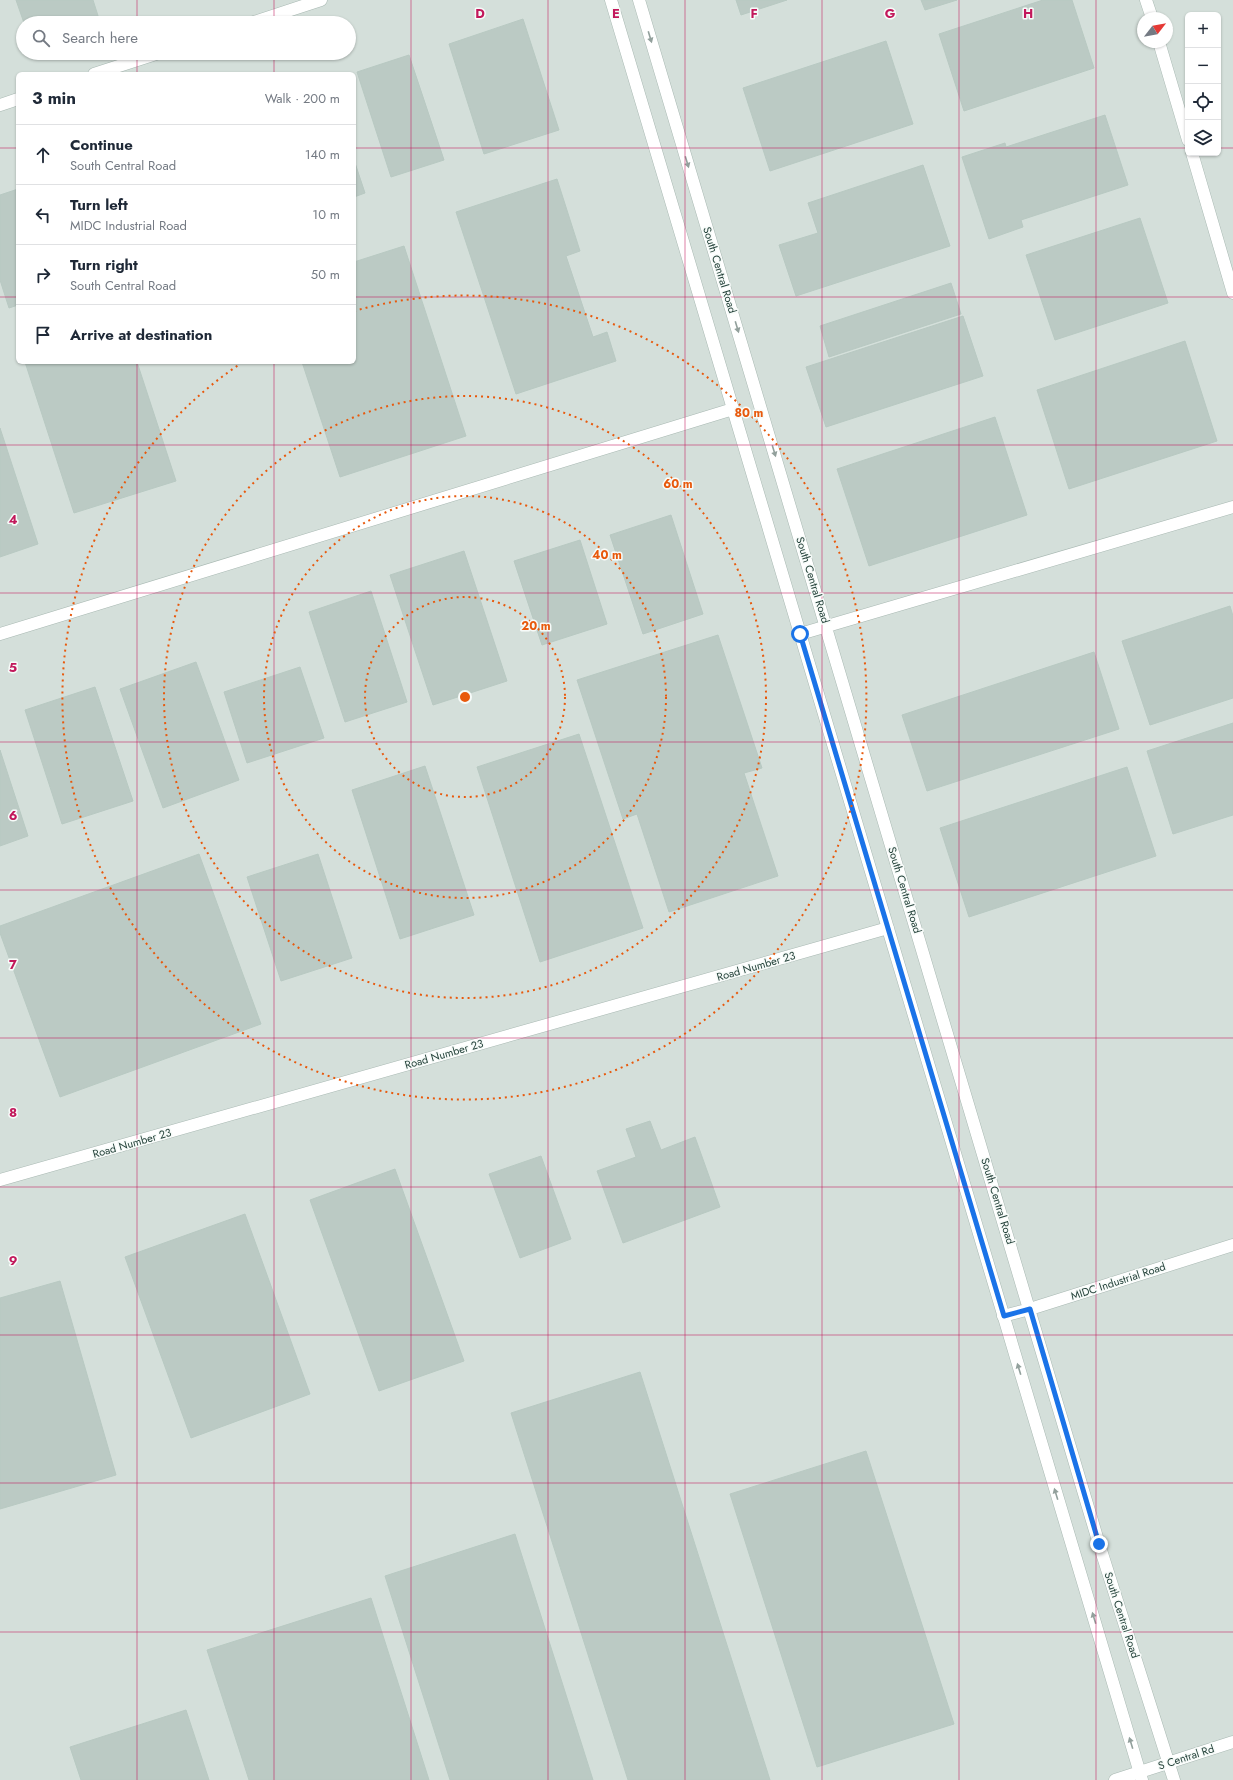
<!DOCTYPE html>
<html lang="en">
<head>
<meta charset="utf-8">
<style>
  body { margin:0; font-family:Jost,sans-serif; background:#f6f6f7; color:#1f2937 }
  .controls { position:absolute; right:12px; top:12px; display:grid; overflow:hidden; border-radius:6px; box-shadow:0 1px 3px #0004 }
  .controls button { width:36px; height:36px; display:grid; place-items:center; padding:0; border:0; border-bottom:1px solid #e0e1e3; background:#fff; color:#1f2937; font:20px sans-serif }
  .compass { position:absolute; left:1137px; top:12px; width:36px; height:36px; border-radius:50%; background:#fff; box-shadow:0 1px 3px #0004; rotate:59deg }
  .stop { position:absolute; width:12px; height:12px; margin:-9px; border:3px solid #1a73e8; border-radius:50%; background:#fff }
  .stop.end { background:#1a73e8; border-color:#fff; box-shadow:0 1px 4px #0008 }
  .list { margin:0; padding:0; list-style:none }
  h2 { display:flex; justify-content:space-between; align-items:center; height:52px; margin:0; padding:0 16px; font-size:17px }
  h2 small { font-size:13px; font-weight:400; color:#747a83 }
  .list li { display:grid; grid-template-columns:26px 1fr auto; gap:12px; align-items:center; box-sizing:border-box; height:60px; padding:0 16px; border-top:1px solid #e0e1e3 }
  .list b { display:block; font-size:15px; white-space:nowrap }
  .list p { margin:0; font-size:13px; white-space:nowrap; color:#747a83 }
  .list em { font-size:13px; font-style:normal; color:#747a83 }
  .icon { flex:none; width:22px; height:22px; fill:none; stroke:currentColor; stroke-width:2; stroke-linecap:round; stroke-linejoin:round }
  .map { position:relative; flex:none; width:1233px; height:1780px; overflow:hidden }
  .search { position:absolute; background:#fff; box-shadow:0 1px 3px #0004; left:16px; top:16px; width:340px; height:44px; display:flex; align-items:center; gap:10px; box-sizing:border-box; padding:0 14px; border-radius:22px; color:#747a83; font-size:15px }
  .panel { position:absolute; background:#fff; box-shadow:0 1px 3px #0004; left:16px; top:72px; width:340px; height:292px; border-radius:6px }
  .map>svg:first-child { display:block }
  .built { fill:#d4dfda; fill-rule:evenodd }
  .building { fill:#bbcac4; stroke:#b8c9c2 }
  .lines { fill:none; stroke-linecap:round; stroke-linejoin:round }
  .minor-casing { stroke:#a8b8b2; stroke-width:13 }
  .minor { stroke:#fff; stroke-width:12 }
  .oneway { fill:#92a09c }
  .route { stroke:#1a73e8; stroke-width:5 }
  .grid { fill:none; stroke:#c2185b; stroke-width:1; stroke-opacity:0.55 }
  .ring { fill:none; stroke:#e8590c; stroke-width:2; stroke-dasharray:2 4 }
  .labels { text-anchor:middle; dominant-baseline:central; stroke-width:3; stroke-linejoin:round; paint-order:stroke }
  .street-label { font-size:11px; fill:#24423a; stroke:#f7fbf9 }
  .grid-label { font-size:13px; text-anchor:middle; font-weight:bold; fill:#c2185b; stroke:#f7fbf9; stroke-width:3; stroke-linejoin:round; paint-order:stroke }
  .centre { fill:#e8590c; stroke:#f7fbf9; stroke-width:2 }
  .ring-label { font-size:12px; text-anchor:middle; font-weight:bold; fill:#e8590c; stroke:#f7fbf9; stroke-width:3; stroke-linejoin:round; paint-order:stroke }
</style>
</head>
<body>
<div class="map">
<svg width="1233" height="1780" viewBox="0 0 1233 1780">
  <rect width="100%" height="100%" fill="#e6efeb"/>
  <path class="built" d="M0,0H1233V1780H0ZM1188,15H1218V153H1188ZM1143,18H1167V42H1143ZM23,23H349V53H23ZM18,74H354V362H18Z"/>
  <path class="building" d="M16,0H93L100,22L24,23Z
    M736,0H787L741,15Z
    M921,0H957L925,10Z
    M1043,0H1072L1094,68L964,111L939,34Z
    M523,19L559,130L484,154L449,44Z
    M886,41L913,124L770,171L743,88Z
    M409,55L444,160L391,177L357,72Z
    M1105,115L1128,185L1021,220L1023,227L989,239L962,157L1005,143L1006,147Z
    M354,160L365,193L354,197Z
    M923,165L950,246L796,296L779,245L818,233L808,203Z
    M557,179L580,251L566,256L593,337L607,332L616,361L516,394L456,212Z
    M18,189V305L9,308L0,280V195Z
    M1140,218L1168,303L1055,340L1026,255Z
    M404,246L466,436L340,477L302,362H354V262Z
    M951,283L961,314L829,357L820,326Z
    M963,316L983,376L826,427L806,367Z
    M1185,341L1217,441L1069,489L1037,390Z
    M25,362H137L176,481L74,513Z
    M995,417L1027,515L869,566L837,469Z
    M0,428L38,544L0,557Z
    M671,515L703,614L643,634L610,535Z
    M580,540L607,624L542,645L514,561Z
    M464,551L507,681L433,705L390,575Z
    M371,591L407,702L345,722L309,612Z
    M1230,606L1233,616V698L1150,725L1122,641Z
    M718,635L762,768L744,773L778,876L669,912L637,814L623,819L577,680Z
    M1094,652L1119,729L927,791L902,715Z
    M196,662L239,780L163,808L120,689Z
    M300,667L324,738L247,763L224,692Z
    M95,687L133,801L62,824L25,710Z
    M1233,723V815L1173,834L1147,751Z
    M579,734L643,928L540,962L477,767Z
    M0,750L28,836L0,846Z
    M425,766L474,915L400,939L352,790Z
    M1127,767L1156,856L969,917L940,828Z
    M199,854L261,1024L60,1097L0,933V926Z
    M318,854L352,958L281,981L247,877Z
    M650,1121L661,1150L695,1137L720,1207L623,1243L597,1171L636,1157L626,1129Z
    M541,1156L571,1239L520,1258L489,1174Z
    M395,1169L464,1361L379,1391L310,1200Z
    M245,1214L310,1394L191,1438L125,1257Z
    M60,1281L116,1475L0,1509V1298Z
    M640,1372L770,1780H628L511,1413Z
    M866,1451L954,1724L817,1767L730,1494Z
    M515,1534L593,1780H450L385,1576Z
    M371,1598L429,1780H249L207,1650Z
    M186,1710L209,1780H81L70,1747Z"/>
  <g class="lines">
    <g class="minor-casing">
      <path id="minor" d="M611,0L1142,1780
        M639,0L1099,1544L1174,1780
        M1146,0L1152,18
        M251,23L321,0
        M1159,42L1188,140
        M94,74L159,53
        M0,105L18,99
        M1192,153L1233,293
        M0,634L733,409
        M800,634L1233,507
        M0,1180L888,928
        M1003,1316L1030,1309L1233,1245
        M1115,1780L1233,1742"/>
    </g>
    <use href="#minor" class="minor"/>
  </g>
  <defs><path id="oneway-solid" d="M-6-.8H1V-3.2L6.5 0L1 3.2V.8H-6Z"/></defs>
  <g class="oneway">
    <use href="#oneway-solid" transform="translate(650 37) rotate(73)"/>
    <use href="#oneway-solid" transform="translate(687 162) rotate(73)"/>
    <use href="#oneway-solid" transform="translate(737 327) rotate(73)"/>
    <use href="#oneway-solid" transform="translate(774 451) rotate(73)"/>
    <use href="#oneway-solid" transform="translate(1019 1369) rotate(-107)"/>
    <use href="#oneway-solid" transform="translate(1056 1494) rotate(-107)"/>
    <use href="#oneway-solid" transform="translate(1094 1618) rotate(-107)"/>
    <use href="#oneway-solid" transform="translate(1131 1743) rotate(-107)"/>
  </g>
  <g class="lines">
    <path class="route" d="M800,634L1004,1316L1030,1309L1099,1544"/>
  </g>
  <path class="grid" d="M137,0V23M274,0V23M411,0V1780M548,0V1780M685,0V1780M822,0V1780M959,0V1780M1096,0V1780M137,53V74M274,53V74M0,148H18M354,148H1188M1218,148H1233M0,297H18M354,297H1233M137,362V1780M274,362V1780M0,445H1233M0,593H1233M0,742H1233M0,890H1233M0,1038H1233M0,1187H1233M0,1335H1233M0,1483H1233M0,1632H1233"/>
  <g class="ring">
    <circle cx="465" cy="697" r="100"/>
    <circle cx="465" cy="697" r="201"/>
    <circle cx="465" cy="697" r="301"/>
    <path d="M354 311A402 402 0 1 1 240 364"/>
  </g>
  <g class="labels">
    <g class="street-label">
      <text transform="translate(720 270) rotate(73)">South Central Road</text>
      <text transform="translate(813 580) rotate(73)">South Central Road</text>
      <text transform="translate(905 890) rotate(73)">South Central Road</text>
      <text transform="translate(756 966) rotate(-16)">Road Number 23</text>
      <text transform="translate(444 1054) rotate(-16)">Road Number 23</text>
      <text transform="translate(132 1143) rotate(-16)">Road Number 23</text>
      <text transform="translate(998 1201) rotate(73)">South Central Road</text>
      <text transform="translate(1118 1281) rotate(-18)">MIDC Industrial Road</text>
      <text transform="translate(1122 1615) rotate(72)">South Central Road</text>
      <text transform="translate(1186 1757) rotate(-18)">S Central Rd</text>
    </g>
  </g>
  <g class="grid-label">
    <text x="480" y="18">D</text>
    <text x="616" y="18">E</text>
    <text x="754" y="18">F</text>
    <text x="890" y="18">G</text>
    <text x="1028" y="18">H</text>
    <text x="13" y="524">4</text>
    <text x="13" y="672">5</text>
    <text x="13" y="820">6</text>
    <text x="13" y="969">7</text>
    <text x="13" y="1117">8</text>
    <text x="13" y="1265">9</text>
  </g>
  <circle cx="465" cy="697" r="6" class="centre"/>
  <g class="ring-label">
    <text x="749" y="417">80 m</text>
    <text x="678" y="488">60 m</text>
    <text x="607" y="559">40 m</text>
    <text x="536" y="630">20 m</text>
  </g>
</svg>
<div class="controls">
<button>+</button>
<button>−</button>
<button><svg class="icon" aria-label="locate" viewBox="0 0 24 24"><circle cx="12" cy="12" r="6"/><path d="M12 2v4M12 18v4M2 12h4M18 12h4"/></svg></button>
<button><svg class="icon" aria-label="layers" viewBox="0 0 24 24"><path d="M12 4l9 5-9 5-9-5zM3 14l9 5 9-5"/></svg></button>
</div>
<svg class="compass" viewBox="-18 -18 36 36"><path d="M0-13l5 13h-10z" fill="#e53935"/><path d="M0 13l5-13h-10z" fill="#747a83"/></svg>
<div class="stop" style="left:800px;top:634px"></div>
<div class="stop end" style="left:1099px;top:1544px"></div>
<div class="search"><svg class="icon" aria-label="search" viewBox="0 0 24 24"><circle cx="10" cy="10" r="6"/><path d="M15 15l6 6"/></svg>Search here</div>
<section class="panel">
<h2>3 min<small>Walk · 200 m</small></h2>
<ul class="list">
<li><svg class="icon" aria-label="ahead" viewBox="0 0 24 24"><path d="M12 20V5M6 11l6-6 6 6"/></svg><div><b>Continue</b><p>South Central Road</p></div><em>140 m</em></li>
<li><svg class="icon" aria-label="left" viewBox="0 0 24 24"><path d="M17 20v-9H6M10 6l-5 5 5 5"/></svg><div><b>Turn left</b><p>MIDC Industrial Road</p></div><em>10 m</em></li>
<li><svg class="icon" aria-label="right" viewBox="0 0 24 24"><path d="M7 20v-9h11M14 6l5 5-5 5"/></svg><div><b>Turn right</b><p>South Central Road</p></div><em>50 m</em></li>
<li><svg class="icon" aria-label="arrive" viewBox="0 0 24 24"><path d="M6 21V4h12l-3 4 3 4H6"/></svg><div><b>Arrive at destination</b></div></li>
</ul>
</section>
</div>
</body>
</html>
